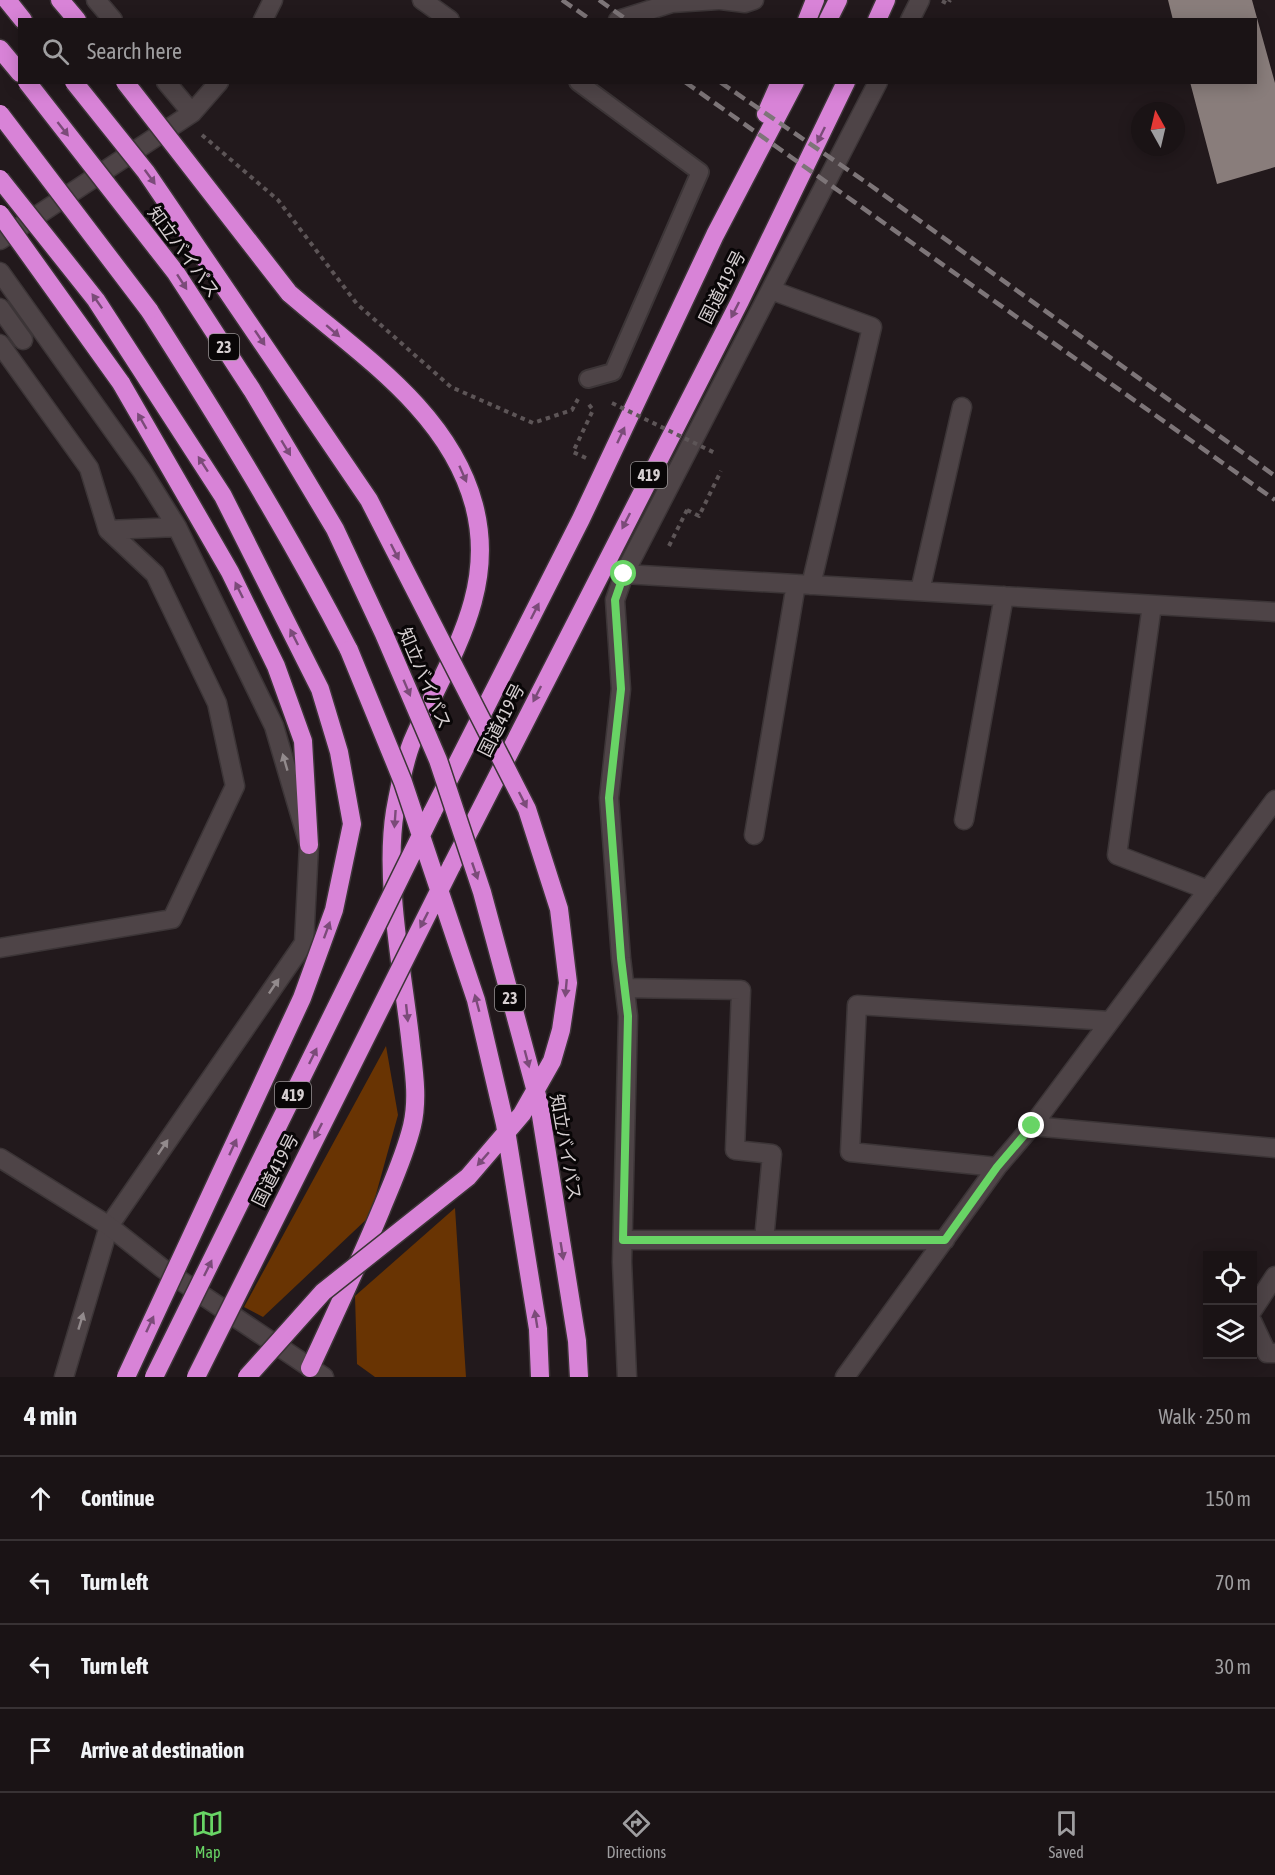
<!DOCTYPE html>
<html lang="en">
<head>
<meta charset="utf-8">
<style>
  body { margin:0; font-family:"Asap Condensed","Noto Sans JP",sans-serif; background:#231c1e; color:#f1f3f6 }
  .controls { position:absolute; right:18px; bottom:18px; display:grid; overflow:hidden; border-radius:0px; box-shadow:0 3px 15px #0003 }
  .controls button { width:54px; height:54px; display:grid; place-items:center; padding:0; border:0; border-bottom:2px solid #383234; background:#1a1315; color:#f1f3f6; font:30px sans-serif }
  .compass { position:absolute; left:1131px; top:102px; width:54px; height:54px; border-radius:50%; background:#1a1315; box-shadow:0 3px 15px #0003; rotate:352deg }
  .stop { position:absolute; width:18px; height:18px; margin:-14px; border:4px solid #68d465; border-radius:50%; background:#fff }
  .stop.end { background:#68d465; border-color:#fff; box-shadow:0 2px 6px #0008 }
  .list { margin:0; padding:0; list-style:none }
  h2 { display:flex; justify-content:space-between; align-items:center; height:78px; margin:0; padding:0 24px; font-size:26px }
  h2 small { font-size:20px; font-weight:400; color:#9f9ea0 }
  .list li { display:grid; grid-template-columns:39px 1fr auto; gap:18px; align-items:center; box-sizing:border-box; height:84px; padding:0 24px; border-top:2px solid #383234 }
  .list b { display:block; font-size:22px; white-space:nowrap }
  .list em { font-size:20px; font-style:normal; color:#9f9ea0 }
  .icon { flex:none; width:33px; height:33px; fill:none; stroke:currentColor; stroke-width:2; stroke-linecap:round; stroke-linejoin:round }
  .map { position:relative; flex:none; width:1275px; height:1377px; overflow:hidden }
  .search { position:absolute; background:#1a1315; box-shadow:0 3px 15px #0003; left:18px; right:18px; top:18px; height:66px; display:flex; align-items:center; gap:15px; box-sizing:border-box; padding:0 21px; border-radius:0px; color:#9f9ea0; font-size:22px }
  .sheet { height:414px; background:#1a1315 }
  nav { display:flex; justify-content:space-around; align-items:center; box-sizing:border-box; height:84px; border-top:2px solid #383234; background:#1a1315; font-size:16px; color:#9f9ea0 }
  nav a { display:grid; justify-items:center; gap:3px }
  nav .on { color:#68d465 }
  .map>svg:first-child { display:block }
  .green { fill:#693403 }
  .building { fill:#897d7b }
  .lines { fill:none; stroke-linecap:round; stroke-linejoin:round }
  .lane-casing { stroke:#3c3537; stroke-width:20 }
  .street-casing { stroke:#3c3537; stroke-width:21 }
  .secondary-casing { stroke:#3c3537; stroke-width:21 }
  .highway-casing { stroke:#3c3537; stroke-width:21 }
  .path { stroke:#5d5557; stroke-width:4; stroke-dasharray:4.5 4.5; stroke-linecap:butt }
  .lane { stroke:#4e4447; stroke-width:16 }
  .street { stroke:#4e4447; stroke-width:18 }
  .secondary { stroke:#4e4447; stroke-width:18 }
  .highway { stroke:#d883d7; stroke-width:18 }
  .rail { stroke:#7d7578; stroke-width:4.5; stroke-dasharray:12 6; stroke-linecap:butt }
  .highway-bridge-casing { stroke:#3c3537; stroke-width:21; stroke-linecap:butt }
  .path-bridge { stroke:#5d5557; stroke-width:4; stroke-dasharray:4.5 4.5; stroke-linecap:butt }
  .highway-bridge { stroke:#d883d7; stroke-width:18 }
  .oneway { fill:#7b4b79 }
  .oneway2 { fill:#928a8c }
  .route { stroke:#68d465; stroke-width:8 }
  .labels { text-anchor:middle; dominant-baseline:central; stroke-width:6; stroke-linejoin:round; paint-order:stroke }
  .shield { fill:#090607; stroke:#989394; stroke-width:1.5 }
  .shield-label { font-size:16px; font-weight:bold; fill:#d6cfd1 }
  .street-label { font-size:18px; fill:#d6cfd1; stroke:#090607 }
</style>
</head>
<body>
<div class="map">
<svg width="1275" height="1377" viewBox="0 0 1275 1377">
  <rect width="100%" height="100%" fill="#22191c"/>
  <path class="green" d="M386,1046L398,1115L370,1216L263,1317L244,1307Z
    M455,1208L466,1377H375L357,1364L355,1296Z"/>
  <path class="building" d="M1168,0H1252L1275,83V167L1217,184L1190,82H1256V20H1173Z"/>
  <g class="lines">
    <g class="lane-casing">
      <path id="lane" d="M578,82L700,172L613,372L588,379"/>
    </g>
    <g class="street-casing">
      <path id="street" d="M96,0L113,20
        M422,0L450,20
        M721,0L745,3L754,0
        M263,20L273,0
        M618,20L672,3L718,0
        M910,20L920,0
        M166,82L192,113
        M0,240L192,113L219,82
        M0,272L142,471L177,527L274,726L309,845L304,943L109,1226L64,1377
        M771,290L872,327L811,585
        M0,308L23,340
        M0,344L89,468L108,530L155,574L217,703L235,786L172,919L0,948
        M108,530L177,527
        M624,574L1275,612
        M920,591L962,407
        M1152,605L1117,855L1208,890
        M964,820L1004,596
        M754,835L796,584
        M625,988L741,990L735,1150L772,1154L764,1240
        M1032,1126L1275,1148
        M997,1167L850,1152L857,1005L1110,1021
        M623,1240H945
        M1252,1311L1275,1276
        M1252,1321L1267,1353H1275
        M627,1377L622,1262L628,1016L621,958L609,798L621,689L615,600L624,574L878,82
        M845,1377L997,1167L1032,1126L1275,800"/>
    </g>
    <g class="secondary-casing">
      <path id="secondary" d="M0,1158L109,1226L162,1268L324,1377"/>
    </g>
    <g class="highway-casing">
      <path id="highway" d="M7,0L23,20
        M60,0L77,20
        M807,20L815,0
        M828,20L838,0
        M877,20L886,0
        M0,49L20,73
        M766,114L780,82
        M289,293C359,354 449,411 474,505C498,595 445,663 412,742C404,762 399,789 395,811C384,879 402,968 410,1037C413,1066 419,1097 412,1126C405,1155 392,1183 381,1210C359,1263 334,1316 310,1368
        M149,310C220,421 289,533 349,650
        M121,383L230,572L276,666L303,741L309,845
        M432,813L581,519L715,235L795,82
        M451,867L740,301L846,82"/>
    </g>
    <path class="path" d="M942,1L948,4L950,0
      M202,135L278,200L357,304L451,387L533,423L572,410L578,399
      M586,458L573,452L593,410L587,402
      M687,510L699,516L721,471
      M669,546L688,508"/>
    <use href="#lane" class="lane"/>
    <use href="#street" class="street"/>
    <use href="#secondary" class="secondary"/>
    <use href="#highway" class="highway"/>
    <path class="rail" d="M562,0L591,20
      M599,0L627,20
      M685,82L1275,500
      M720,82L870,185L1275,476"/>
    <g class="highway-bridge-casing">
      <path id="highway-bridge" d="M27,82L176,273L252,390L335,529L384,634L438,760L482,892L539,1103L577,1341L579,1377
        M74,82L146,172L369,500L527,809L559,909L568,983L561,1030L552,1061L522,1114L468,1177L323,1292L247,1377
        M125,82L289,293
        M0,114L149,310
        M0,179L96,300L223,496L320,689L339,752L352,824L334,910L302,998L126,1377
        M0,214L121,383
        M349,650L403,782L476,1000L505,1124L538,1329L540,1377
        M154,1377L432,813
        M196,1377L451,867"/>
    </g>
    <path class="path-bridge" d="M612,403L715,453"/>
    <use href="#highway-bridge" class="highway-bridge"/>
  </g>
  <defs><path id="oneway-solid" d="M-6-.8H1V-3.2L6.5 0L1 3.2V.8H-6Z" transform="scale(1.5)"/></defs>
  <g class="oneway">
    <use href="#oneway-solid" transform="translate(63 129) rotate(52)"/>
    <use href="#oneway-solid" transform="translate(821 135) rotate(116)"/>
    <use href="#oneway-solid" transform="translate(150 177) rotate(54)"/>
    <use href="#oneway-solid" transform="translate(182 282) rotate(57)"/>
    <use href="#oneway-solid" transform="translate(97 301) rotate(-125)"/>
    <use href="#oneway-solid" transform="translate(735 310) rotate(117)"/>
    <use href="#oneway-solid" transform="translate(333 331) rotate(41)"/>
    <use href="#oneway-solid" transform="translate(260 338) rotate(56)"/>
    <use href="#oneway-solid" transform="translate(142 421) rotate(-120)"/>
    <use href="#oneway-solid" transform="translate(621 435) rotate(-65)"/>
    <use href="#oneway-solid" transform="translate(286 448) rotate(59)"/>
    <use href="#oneway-solid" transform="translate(203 464) rotate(-123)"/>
    <use href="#oneway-solid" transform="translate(463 474) rotate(66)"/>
    <use href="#oneway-solid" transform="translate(626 521) rotate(117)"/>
    <use href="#oneway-solid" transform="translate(395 552) rotate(63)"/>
    <use href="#oneway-solid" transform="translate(239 590) rotate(-116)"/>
    <use href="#oneway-solid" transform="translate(535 611) rotate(-63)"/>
    <use href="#oneway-solid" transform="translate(294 637) rotate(-117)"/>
    <use href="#oneway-solid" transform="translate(407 688) rotate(67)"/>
    <use href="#oneway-solid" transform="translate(537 694) rotate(117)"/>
    <use href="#oneway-solid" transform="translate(523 800) rotate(63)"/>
    <use href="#oneway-solid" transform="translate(395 819) rotate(94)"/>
    <use href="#oneway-solid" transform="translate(475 871) rotate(71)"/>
    <use href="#oneway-solid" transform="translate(424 920) rotate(117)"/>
    <use href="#oneway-solid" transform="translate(327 930) rotate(-70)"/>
    <use href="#oneway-solid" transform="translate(566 988) rotate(95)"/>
    <use href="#oneway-solid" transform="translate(477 1003) rotate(-105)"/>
    <use href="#oneway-solid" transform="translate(407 1013) rotate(84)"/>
    <use href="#oneway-solid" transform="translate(313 1056) rotate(-64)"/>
    <use href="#oneway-solid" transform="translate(527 1059) rotate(75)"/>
    <use href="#oneway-solid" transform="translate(318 1131) rotate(117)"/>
    <use href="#oneway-solid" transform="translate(233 1147) rotate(-65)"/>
    <use href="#oneway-solid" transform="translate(483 1159) rotate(131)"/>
    <use href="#oneway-solid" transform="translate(562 1251) rotate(81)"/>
    <use href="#oneway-solid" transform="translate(208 1268) rotate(-64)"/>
    <use href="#oneway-solid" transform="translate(536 1319) rotate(-99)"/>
    <use href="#oneway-solid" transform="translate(150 1324) rotate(-65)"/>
  </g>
  <g class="oneway2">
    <use href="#oneway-solid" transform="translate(285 762) rotate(-106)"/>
    <use href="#oneway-solid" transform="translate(274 986) rotate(-56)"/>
    <use href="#oneway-solid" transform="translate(163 1147) rotate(-56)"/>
    <use href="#oneway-solid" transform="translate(81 1321) rotate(-73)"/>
  </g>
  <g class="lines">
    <path class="route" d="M624,574L615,600L621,689L609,798L621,958L628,1016L623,1240H945L997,1167L1032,1126"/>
  </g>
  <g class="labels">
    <g class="shield">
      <rect x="209" y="334" width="30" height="26" rx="4.5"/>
      <rect x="631" y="462" width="36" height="26" rx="4.5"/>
      <rect x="495" y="985" width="30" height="26" rx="4.5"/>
      <rect x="275" y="1082" width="36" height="26" rx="4.5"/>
    </g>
    <g class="shield-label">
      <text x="224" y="347">23</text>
      <text x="649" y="475">419</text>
      <text x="510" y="998">23</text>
      <text x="293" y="1095">419</text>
    </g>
    <g class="street-label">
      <text transform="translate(184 252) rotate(54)">知立バイパス</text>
      <text transform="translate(722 287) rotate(-63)">国道419号</text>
      <text transform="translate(425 678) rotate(67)">知立バイパス</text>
      <text transform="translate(501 720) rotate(-63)">国道419号</text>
      <text transform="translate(566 1147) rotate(80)">知立バイパス</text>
      <text transform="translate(275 1170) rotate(-63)">国道419号</text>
    </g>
  </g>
</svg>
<div class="controls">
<button><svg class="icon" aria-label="locate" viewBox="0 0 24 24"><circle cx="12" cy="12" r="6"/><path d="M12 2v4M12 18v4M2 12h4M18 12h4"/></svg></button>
<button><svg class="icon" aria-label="layers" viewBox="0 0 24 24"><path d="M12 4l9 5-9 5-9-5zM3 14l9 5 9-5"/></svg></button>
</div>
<svg class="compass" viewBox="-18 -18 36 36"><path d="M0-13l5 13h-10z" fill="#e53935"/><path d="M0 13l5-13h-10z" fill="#9f9ea0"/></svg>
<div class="stop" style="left:624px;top:574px"></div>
<div class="stop end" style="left:1032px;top:1126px"></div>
<div class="search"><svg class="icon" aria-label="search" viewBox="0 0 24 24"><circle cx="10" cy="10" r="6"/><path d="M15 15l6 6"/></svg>Search here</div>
</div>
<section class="sheet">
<h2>4 min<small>Walk · 250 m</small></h2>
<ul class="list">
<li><svg class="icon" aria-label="ahead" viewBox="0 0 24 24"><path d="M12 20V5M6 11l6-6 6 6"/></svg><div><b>Continue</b></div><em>150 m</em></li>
<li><svg class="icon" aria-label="left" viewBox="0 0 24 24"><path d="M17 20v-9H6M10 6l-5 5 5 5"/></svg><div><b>Turn left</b></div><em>70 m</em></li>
<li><svg class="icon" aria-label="left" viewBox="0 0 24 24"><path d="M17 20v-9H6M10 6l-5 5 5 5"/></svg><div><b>Turn left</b></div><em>30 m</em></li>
<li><svg class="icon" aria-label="arrive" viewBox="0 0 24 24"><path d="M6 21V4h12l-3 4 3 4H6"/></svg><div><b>Arrive at destination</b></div></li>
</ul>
</section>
<nav>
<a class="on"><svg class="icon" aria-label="map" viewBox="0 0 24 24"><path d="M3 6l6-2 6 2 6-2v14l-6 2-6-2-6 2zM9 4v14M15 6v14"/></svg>Map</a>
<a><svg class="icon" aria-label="directions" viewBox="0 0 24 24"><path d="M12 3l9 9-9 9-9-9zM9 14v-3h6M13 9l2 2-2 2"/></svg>Directions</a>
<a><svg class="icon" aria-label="saved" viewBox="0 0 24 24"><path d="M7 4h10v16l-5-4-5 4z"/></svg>Saved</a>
</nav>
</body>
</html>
